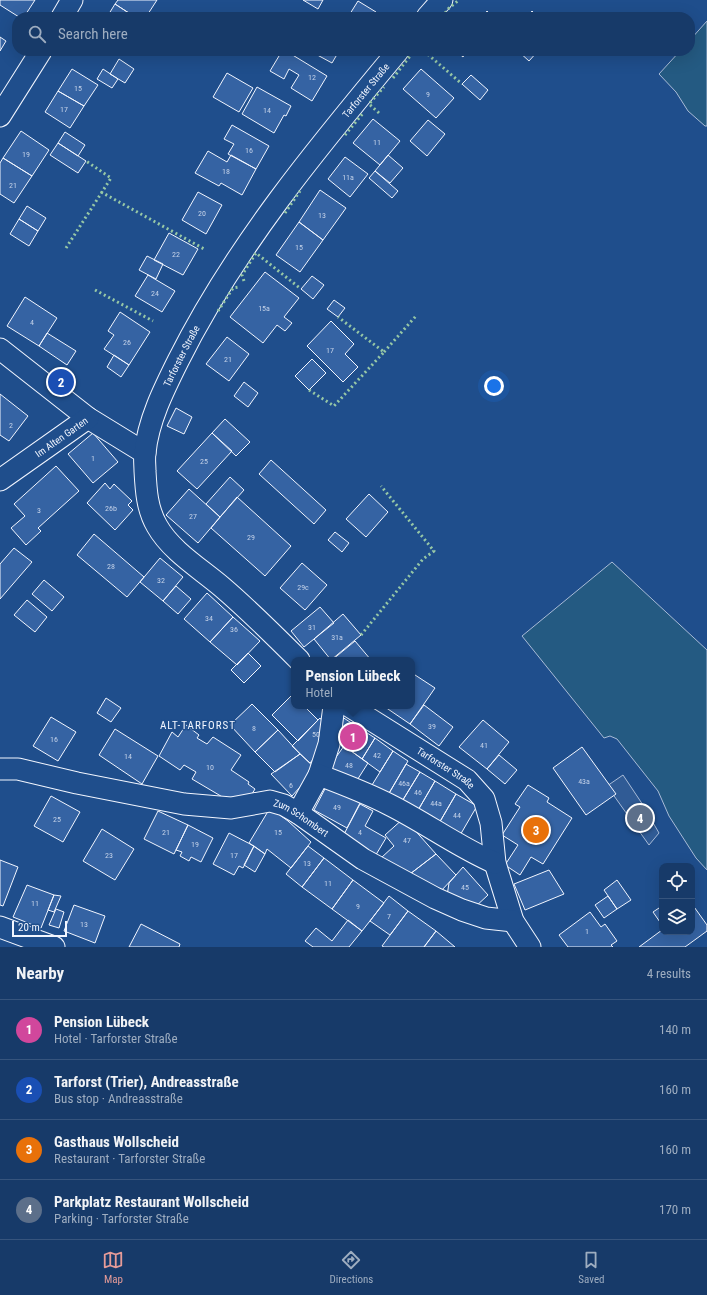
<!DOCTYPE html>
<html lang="en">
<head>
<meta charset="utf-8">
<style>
  body { margin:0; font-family:"Roboto Condensed",sans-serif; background:#244571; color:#f1f3f6 }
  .controls { position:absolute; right:12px; bottom:12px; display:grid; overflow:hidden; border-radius:8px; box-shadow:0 4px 16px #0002 }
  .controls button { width:36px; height:36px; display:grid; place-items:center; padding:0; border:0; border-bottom:1px solid #36547d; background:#173a69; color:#f1f3f6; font:20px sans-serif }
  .scale { position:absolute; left:12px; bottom:10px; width:55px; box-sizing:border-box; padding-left:4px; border:2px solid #f2f6ff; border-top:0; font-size:11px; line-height:14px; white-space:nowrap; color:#f2f6ff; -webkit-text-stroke:3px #1f4e8c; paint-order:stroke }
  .you { position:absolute; left:494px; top:386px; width:14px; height:14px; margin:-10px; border:3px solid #fff; border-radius:50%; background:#1a73e8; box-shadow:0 0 0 6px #1a73e833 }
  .badge { display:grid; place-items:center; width:26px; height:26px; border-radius:50%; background:#e69b98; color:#fff; font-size:13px; font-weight:700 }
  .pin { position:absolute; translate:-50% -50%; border:2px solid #fff; box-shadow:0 1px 4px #0006 }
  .popup { position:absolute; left:291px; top:657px; width:124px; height:52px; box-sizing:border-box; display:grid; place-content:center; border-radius:8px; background:#173a69; filter:drop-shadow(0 1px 3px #0005); font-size:13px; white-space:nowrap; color:#9eadc0 }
  .popup b { font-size:15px; color:#f1f3f6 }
  .popup::after { content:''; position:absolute; left:50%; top:100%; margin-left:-8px; border:8px solid transparent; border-top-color:#173a69 }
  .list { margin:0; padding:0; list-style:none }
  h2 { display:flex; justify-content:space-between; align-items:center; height:52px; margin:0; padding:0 16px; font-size:17px }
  h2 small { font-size:13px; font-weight:400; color:#9eadc0 }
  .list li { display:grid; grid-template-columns:26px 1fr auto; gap:12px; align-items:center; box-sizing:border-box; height:60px; padding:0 16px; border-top:1px solid #36547d }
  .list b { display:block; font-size:15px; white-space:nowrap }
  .list p { margin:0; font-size:13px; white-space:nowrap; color:#9eadc0 }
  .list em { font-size:13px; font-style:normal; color:#9eadc0 }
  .icon { flex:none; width:22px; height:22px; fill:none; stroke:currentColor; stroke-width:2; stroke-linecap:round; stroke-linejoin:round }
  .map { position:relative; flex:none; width:707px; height:947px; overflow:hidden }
  .search { position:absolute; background:#173a69; box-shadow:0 4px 16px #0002; left:12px; right:12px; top:12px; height:44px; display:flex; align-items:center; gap:10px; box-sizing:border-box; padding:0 14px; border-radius:16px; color:#9eadc0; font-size:15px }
  .sheet { height:292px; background:#173a69 }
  nav { display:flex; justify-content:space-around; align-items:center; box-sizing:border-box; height:56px; border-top:1px solid #36547d; background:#173a69; font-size:11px; color:#9eadc0 }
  nav a { display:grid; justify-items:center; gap:2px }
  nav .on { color:#e69b98 }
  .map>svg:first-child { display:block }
  .green { fill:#245a82; stroke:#a8bbd7 }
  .parking { fill:#305b95; stroke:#a8bbd7 }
  .building { fill:#3563a3; stroke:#f2f6ff }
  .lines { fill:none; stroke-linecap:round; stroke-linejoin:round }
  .minor-casing { stroke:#f2f6ff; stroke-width:23 }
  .minor { stroke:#1f4e8c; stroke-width:21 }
  .hedge { stroke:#97c8a6; stroke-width:3; stroke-dasharray:2 3; stroke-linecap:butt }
  .labels { text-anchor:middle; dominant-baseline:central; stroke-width:3; stroke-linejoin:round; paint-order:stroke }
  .number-label { font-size:8px; fill:#c3d1e8 }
  .street-label { font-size:10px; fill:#f2f6ff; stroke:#1f4e8c }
  .neighbourhood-label { font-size:11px; letter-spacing:1px; fill:#f2f6ff; stroke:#1f4e8c }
</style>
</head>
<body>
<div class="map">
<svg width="707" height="947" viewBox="0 0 707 947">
  <rect width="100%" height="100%" fill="#1f4e8c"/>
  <path class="green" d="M707,21V126H705L688,111L676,92L659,74L680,51H690V40Z
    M612,562L707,650V870L696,858L669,816L658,791L617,739L610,736L604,738L522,636Z"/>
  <path class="parking" d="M623,775L641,802L659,833L649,845L607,786Z"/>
  <path class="building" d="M0,0H35L24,17H19L0,5Z
    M118,0H157L146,17H135L115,4Z
    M303,0H323L318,9Z
    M358,1L376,12L373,17H348Z
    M115,4L135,17H107Z
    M487,11L493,17H482Z
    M532,11L538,17H527Z
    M0,37L6,41L0,51Z
    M282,51H286L327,76L312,101L291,88L299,75L289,69L284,79L270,71Z
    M310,51H339L332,63Z
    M456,51H467L463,57Z
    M518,51H538L529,61Z
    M119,59L134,69L125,83L110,74Z
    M72,69L98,85L84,106L58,91Z
    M103,69L118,79L112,88L97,79Z
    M421,69L454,98L436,118L403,89Z
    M227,73L253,88L239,112L213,97Z
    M471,75L488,90L480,100L462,84Z
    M257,87L291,106L286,116L284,115L274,133L242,114Z
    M58,91L84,106L70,128L45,112Z
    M373,119L400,141L380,165L353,143Z
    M428,120L445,134L427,156L410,141Z
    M232,125L269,146L256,169L228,154L234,144L224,139Z
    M21,131L49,150L32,176L3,158Z
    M65,132L85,145L78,156L58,143Z
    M58,143L86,161L78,173L50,155Z
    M208,151L227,162L231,155L256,169L242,195L221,183L219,186L195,173Z
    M388,155L403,168L390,183L375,171Z
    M345,157L368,174L350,197L328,179Z
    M3,158L32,176L14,203L0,194V163Z
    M375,171L398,191L392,198L369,178Z
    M320,190L346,208L323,240L299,222Z
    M198,192L222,205L206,234L182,220Z
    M27,206L46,218L38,231L19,219Z
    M19,219L38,231L29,246L10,234Z
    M299,222L323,240L300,272L276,255Z
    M169,233L198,249L183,275L154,260Z
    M147,256L163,264L156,279L139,270Z
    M265,272L299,298L284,317L292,323L285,331L277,325L263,343L230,317Z
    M148,275L175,291L162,312L135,296Z
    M312,276L324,285L313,299L301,289Z
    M25,297L57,318L39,346L7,326Z
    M334,300L345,308L338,317L327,309Z
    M120,312L150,332L129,365L104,349L114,335L108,331Z
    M331,321L354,344L345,354L358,367L343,382L307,346Z
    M47,333L76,351L67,365L39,346Z
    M227,337L249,354L229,381L206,364Z
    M114,355L129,365L121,377L107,367Z
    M312,359L326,373L309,390L295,376Z
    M244,382L258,393L248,407L234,396Z
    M0,394L28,416L9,441L0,435Z
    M176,408L192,417L184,434L167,426Z
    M225,419L250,442L236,456L212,433Z
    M93,433L118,462L93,483L68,454Z
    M212,433L232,451L197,489L177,471Z
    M271,460L326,510L314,524L259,474Z
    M56,466L79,491L38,528L41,531L26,545L11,528L25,516L14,504Z
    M230,477L244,490L220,517L206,504Z
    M105,483L110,489L114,484L132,501L128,505L133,510L115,530L87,503Z
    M189,489L220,517L198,543L166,515Z
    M369,494L388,512L366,537L346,519Z
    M237,497L291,546L265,576L211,528Z
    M335,532L349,543L342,552L328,540Z
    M94,534L144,577L127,597L77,555Z
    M14,548L32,562L0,599V564Z
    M160,558L183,577L163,601L140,582Z
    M302,563L327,585L305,610L280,588Z
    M44,580L64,597L52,611L32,594Z
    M176,586L191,599L178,614L163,601Z
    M207,593L233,617L210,642L184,619Z
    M27,600L47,617L35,632L14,615Z
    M320,607L334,623L304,647L291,631Z
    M343,614L361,635L331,660L314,639Z
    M233,617L260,641L237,665L210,642Z
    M355,641L371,660H332Z
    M248,653L261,666L244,683L231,670Z
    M412,673L435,688L410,724L385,707L386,706H412Z
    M292,695L294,697V706H304L318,720L298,741L272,715Z
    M106,698L121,708L111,722L97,713Z
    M252,704L278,730L255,752L230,725Z
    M424,705L453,727L439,746L410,724Z
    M339,715L375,738L362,759L335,739Z
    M51,717L76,732L58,761L33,746Z
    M320,718L328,728L325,745L310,763L292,746Z
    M483,720L509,742L487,769L459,747Z
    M186,725L199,735L197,738L207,744L213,737L241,755L231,770L249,782L248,784L255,789L247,802L236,805L192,779L196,772L184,765L180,770L159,756L172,732L178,737Z
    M115,729L158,756L142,784L99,755Z
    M278,730L300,754L275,772L255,752Z
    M375,738L393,751L380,772L362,759Z
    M344,746L368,763L354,785L329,767Z
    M582,747L616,794L586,815L553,768Z
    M393,751L408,761L388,795L372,785Z
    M300,754L316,769L292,796L271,774Z
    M499,755L517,770L505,784L487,769Z
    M406,764L420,772L401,803L388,795Z
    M420,772L435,781L417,812L401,803Z
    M435,781L456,794L438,825L417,812Z
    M327,785L360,803L347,828L314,810Z
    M528,785L549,798L547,802L572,818L543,864L531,857L520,875L505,865L518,845L502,835L520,807L515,804Z
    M456,794L477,806L459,837L438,825Z
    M51,796L80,812L63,842L34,826Z
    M360,804L373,811L365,826L386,838L374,858L343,836Z
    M270,808L288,821L311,842L291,868L267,849L265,854L249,843Z
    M158,811L188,825L174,854L144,839Z
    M404,818L436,854L410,874L381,858L394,846L385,835Z
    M188,825L213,838L201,862L191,857L189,861L180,856L182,852L176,850Z
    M102,829L134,849L115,880L83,861Z
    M229,833L254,846L243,868L239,866L234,875L213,864Z
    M254,846L265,854L255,872L244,865Z
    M308,846L324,858L302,887L286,874Z
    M436,854L456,875L440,892L410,874Z
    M324,858L353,880L332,909L302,887Z
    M0,860L18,867L3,906L0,905Z
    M463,867L488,895L474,908L447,896L449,883Z
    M549,870L564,894L525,910L514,884Z
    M353,880L384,903L362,931L332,909Z
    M617,880L631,900L617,909L604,890Z
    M27,885L54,895L41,928L13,917Z
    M54,895L61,896L54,912L48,910Z
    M389,896L408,911L390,935L370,921Z
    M608,896L617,909L604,918L595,905Z
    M692,904L707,925V931L685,947H639L662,930V932H692Z
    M74,905L105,916L95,943L64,931Z
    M662,906V925L653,912Z
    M56,909L64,912L59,928L49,925Z
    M408,911L436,931L424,947H384L382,946Z
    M590,912L601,927L605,924L617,941L611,945L613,947H568L559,935Z
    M348,920L362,931L349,947H313L305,941L316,928L332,941Z
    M141,924L180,944L179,947H129Z
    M436,931L455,947H424Z"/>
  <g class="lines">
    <g class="minor-casing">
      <g id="minor">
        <path d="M62,17L72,0"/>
        <path d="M427,17L442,0"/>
        <path d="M0,116L41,51"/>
        <path d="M0,349L88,418L145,453"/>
        <path id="s1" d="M0,480L88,418"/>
        <path id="s2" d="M299,660C274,635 249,610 222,587C201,569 171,551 157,526C147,509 146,490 145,471C145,465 144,459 145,453C148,421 164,389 178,361C235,247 317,148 398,51"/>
        <path id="s3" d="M349,706L467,780L484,799L491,823L495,863L513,921L530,947"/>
        <path id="s4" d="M0,769H18L77,783L184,804L231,808L270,801L284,805L298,813L363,859L435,898L462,910L486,918L513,921"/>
        <path d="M319,775L329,744L334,706"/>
        <path d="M298,813L319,775C343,784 367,793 390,805C426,823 458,847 495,863"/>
        <path d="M0,927L54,947"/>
      </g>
    </g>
    <use href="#minor" class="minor"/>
    <path class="hedge" d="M442,17L449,8L459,0
      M424,51L462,84
      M393,78L414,51
      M379,113L369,104L384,87
      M345,135L364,112
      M101,192L206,250
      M285,213L300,191
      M66,248L111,178L86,161
      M244,281L242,275L256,253L301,289
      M95,290L153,321
      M218,311L233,288L239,287
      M384,352L416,316
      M309,390L334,406L384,352L338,317
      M361,635L423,559L434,551L381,486"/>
  </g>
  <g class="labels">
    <g class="number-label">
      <text x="312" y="77">12</text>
      <text x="78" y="88">15</text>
      <text x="428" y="94">9</text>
      <text x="64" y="109">17</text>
      <text x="267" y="110">14</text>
      <text x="377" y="142">11</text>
      <text x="249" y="150">16</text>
      <text x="26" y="154">19</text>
      <text x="226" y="171">18</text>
      <text x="348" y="177">11a</text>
      <text x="13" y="185">21</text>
      <text x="202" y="213">20</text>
      <text x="322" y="215">13</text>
      <text x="299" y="247">15</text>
      <text x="176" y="254">22</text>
      <text x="155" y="293">24</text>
      <text x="264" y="308">15a</text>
      <text x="32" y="322">4</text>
      <text x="127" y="342">26</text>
      <text x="330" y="350">17</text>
      <text x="228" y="359">21</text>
      <text x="11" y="425">2</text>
      <text x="93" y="458">1</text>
      <text x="204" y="461">25</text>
      <text x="111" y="508">26b</text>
      <text x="39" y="510">3</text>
      <text x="193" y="516">27</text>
      <text x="251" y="537">29</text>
      <text x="111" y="566">28</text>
      <text x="161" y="580">32</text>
      <text x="303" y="587">29c</text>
      <text x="209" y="618">34</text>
      <text x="312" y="627">31</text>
      <text x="234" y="629">36</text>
      <text x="337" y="637">31a</text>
      <text x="432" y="726">39</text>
      <text x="254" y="728">8</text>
      <text x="316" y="734">50</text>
      <text x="54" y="739">16</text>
      <text x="484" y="745">41</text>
      <text x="377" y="755">42</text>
      <text x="128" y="756">14</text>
      <text x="349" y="765">48</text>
      <text x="210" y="767">10</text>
      <text x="584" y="781">43a</text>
      <text x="404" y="783">46a</text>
      <text x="291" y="785">6</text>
      <text x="418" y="792">46</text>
      <text x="436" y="803">44a</text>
      <text x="337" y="807">49</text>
      <text x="457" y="815">44</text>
      <text x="57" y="819">25</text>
      <text x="166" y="832">21</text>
      <text x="278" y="832">15</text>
      <text x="360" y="832">4</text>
      <text x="407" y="840">47</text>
      <text x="195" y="844">19</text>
      <text x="109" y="855">23</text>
      <text x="234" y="855">17</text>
      <text x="307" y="863">13</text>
      <text x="328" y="883">11</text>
      <text x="465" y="887">45</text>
      <text x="35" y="903">11</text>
      <text x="358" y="906">9</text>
      <text x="389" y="916">7</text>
      <text x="84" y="924">13</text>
      <text x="587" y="931">1</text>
    </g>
    <g class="street-label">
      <text stroke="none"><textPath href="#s2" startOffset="699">Tarforster Straße</textPath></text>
      <text stroke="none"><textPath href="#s2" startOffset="375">Tarforster Straße</textPath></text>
      <text stroke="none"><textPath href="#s1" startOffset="75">Im Alten Garten</textPath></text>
      <text stroke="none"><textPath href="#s3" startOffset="115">Tarforster Straße</textPath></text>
      <text stroke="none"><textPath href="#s4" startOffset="310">Zum Schombert</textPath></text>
    </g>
    <g class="neighbourhood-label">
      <text x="198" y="725">ALT-TARFORST</text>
    </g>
  </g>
</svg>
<div class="controls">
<button><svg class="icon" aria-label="locate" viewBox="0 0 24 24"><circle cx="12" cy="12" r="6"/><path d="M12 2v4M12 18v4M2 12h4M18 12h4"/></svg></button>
<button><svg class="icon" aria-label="layers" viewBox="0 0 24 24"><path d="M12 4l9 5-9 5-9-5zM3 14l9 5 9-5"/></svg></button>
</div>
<div class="scale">20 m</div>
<div class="you"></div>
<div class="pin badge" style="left:353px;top:737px;background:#d1479c">1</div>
<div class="popup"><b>Pension Lübeck</b>Hotel</div>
<div class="pin badge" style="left:61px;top:382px;background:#1a4fb4">2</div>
<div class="pin badge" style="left:536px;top:830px;background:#e8710a">3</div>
<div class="pin badge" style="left:640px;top:818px;background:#5c6f8a">4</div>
<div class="search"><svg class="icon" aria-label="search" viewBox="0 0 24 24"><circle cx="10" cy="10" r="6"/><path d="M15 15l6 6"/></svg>Search here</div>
</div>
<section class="sheet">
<h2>Nearby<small>4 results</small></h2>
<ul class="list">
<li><span class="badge" style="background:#d1479c">1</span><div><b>Pension Lübeck</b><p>Hotel · Tarforster Straße</p></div><em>140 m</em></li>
<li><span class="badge" style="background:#1a4fb4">2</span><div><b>Tarforst (Trier), Andreasstraße</b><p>Bus stop · Andreasstraße</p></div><em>160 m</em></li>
<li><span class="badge" style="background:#e8710a">3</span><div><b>Gasthaus Wollscheid</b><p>Restaurant · Tarforster Straße</p></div><em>160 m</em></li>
<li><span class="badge" style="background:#5c6f8a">4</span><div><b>Parkplatz Restaurant Wollscheid</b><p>Parking · Tarforster Straße</p></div><em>170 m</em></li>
</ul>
</section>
<nav>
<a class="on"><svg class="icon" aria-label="map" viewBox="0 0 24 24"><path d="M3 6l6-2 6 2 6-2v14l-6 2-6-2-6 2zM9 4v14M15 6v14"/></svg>Map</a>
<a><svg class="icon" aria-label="directions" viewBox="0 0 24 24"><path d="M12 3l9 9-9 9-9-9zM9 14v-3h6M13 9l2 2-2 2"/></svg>Directions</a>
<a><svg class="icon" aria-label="saved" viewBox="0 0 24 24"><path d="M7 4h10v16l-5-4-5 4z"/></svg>Saved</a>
</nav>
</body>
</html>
